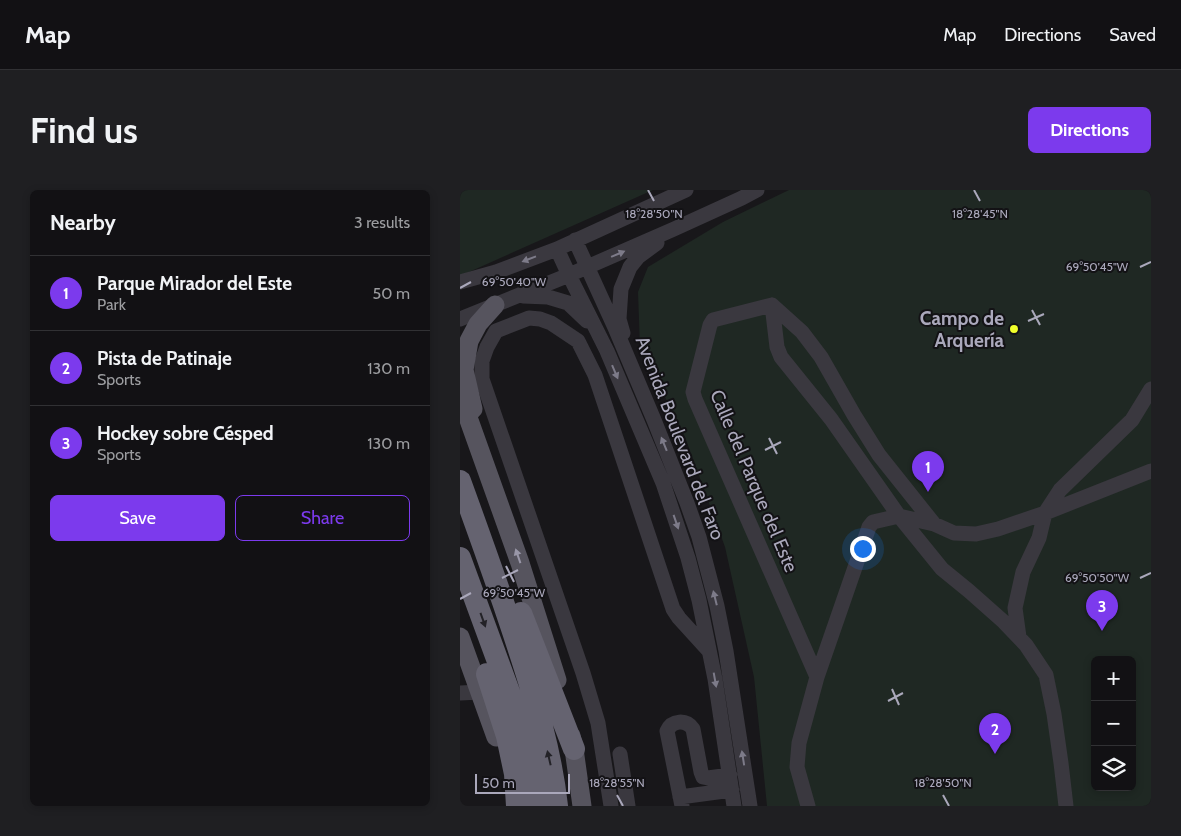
<!DOCTYPE html>
<html lang="en">
<head>
<meta charset="utf-8">
<style>
  body { margin:0; font-family:Cabin,sans-serif; background:#1f1f22; color:#f1f3f6 }
  .controls { position:absolute; right:15px; bottom:15px; display:grid; overflow:hidden; border-radius:8px; box-shadow:0 2px 8px #0003 }
  .controls button { width:45px; height:45px; display:grid; place-items:center; padding:0; border:0; border-bottom:1px solid #313134; background:#121114; color:#f1f3f6; font:25px sans-serif }
  .scale { position:absolute; left:15px; bottom:12px; width:95px; box-sizing:border-box; padding-left:5px; border:2px solid #aaa8bb; border-top:0; font-size:14px; line-height:18px; white-space:nowrap; color:#aaa8bb; -webkit-text-stroke:4px #131215; paint-order:stroke }
  .you { position:absolute; left:402px; top:358px; width:18px; height:18px; margin:-12px; border:4px solid #fff; border-radius:50%; background:#1a73e8; box-shadow:0 0 0 8px #1a73e833 }
  .badge { display:grid; place-items:center; width:32px; height:32px; border-radius:50%; background:#7c3aed; color:#fff; font-size:16px; font-weight:700 }
  .pin { position:absolute; translate:-50% -41px; filter:drop-shadow(0 1px 2px #0008) }
  .pin::after { content:''; position:absolute; top:26px; width:18px; height:15px; background:inherit; clip-path:polygon(0 0,100% 0,50% 100%) }
  .list { margin:0; padding:0; list-style:none }
  h2 { display:flex; justify-content:space-between; align-items:center; height:65px; margin:0; padding:0 20px; font-size:21px }
  h2 small { font-size:16px; font-weight:400; color:#9c9da0 }
  .list li { display:grid; grid-template-columns:32px 1fr auto; gap:15px; align-items:center; box-sizing:border-box; height:75px; padding:0 20px; border-top:1px solid #313134 }
  .list b { display:block; font-size:19px; white-space:nowrap }
  .list p { margin:0; font-size:16px; white-space:nowrap; color:#9c9da0 }
  .list em { font-size:16px; font-style:normal; color:#9c9da0 }
  .actions { display:flex; gap:10px; padding:15px 20px }
  .actions a { flex:1; padding:11px 0; border:1px solid #7c3aed; border-radius:8px; text-align:center; font-size:18px; color:#7c3aed }
  .actions .main { background:#7c3aed; color:#fff }
  .icon { flex:none; width:28px; height:28px; fill:none; stroke:currentColor; stroke-width:2; stroke-linecap:round; stroke-linejoin:round }
  .map { position:relative; flex:none; width:691px; height:616px; overflow:hidden; border-radius:8px }
  header { display:flex; align-items:center; gap:30px; box-sizing:border-box; height:70px; padding:0 25px; background:#121114; border-bottom:1px solid #313134 }
  header strong { font-size:24px }
  nav { display:flex; gap:28px; margin-inline-start:auto; font-size:18px }
  .intro { display:flex; align-items:center; justify-content:space-between; box-sizing:border-box; height:120px; padding:0 30px }
  h1 { margin:0; font-size:35px }
  .button { padding:12px 22px; border-radius:8px; background:#7c3aed; color:#fff; font-size:18px; font-weight:700 }
  main { display:flex; gap:30px; padding:0 30px }
  aside { flex:1; background:#121114; border-radius:8px; box-shadow:0 2px 8px #0003 }
  .map>svg:first-child { display:block }
  .green { fill:#1f2823; fill-rule:evenodd }
  .lines { fill:none; stroke-linecap:round; stroke-linejoin:round }
  .minor { stroke:#3a383f; stroke-width:15 }
  .major { stroke:#56545e; stroke-width:19 }
  .highway { stroke:#656370; stroke-width:22 }
  .oneway { fill:#7d7b89 }
  .oneway2 { fill:#9997a8 }
  .oneway3 { fill:#232227 }
  .ticks { fill:none; stroke:#aaa8bb; stroke-width:2 }
  .poi-dot { fill:#f0ff2a; stroke:#131215; stroke-width:2 }
  .labels { text-anchor:middle; dominant-baseline:central; stroke-width:4; stroke-linejoin:round; paint-order:stroke }
  .poi-label { font-size:19px; font-weight:bold; fill:#aaa8bb; stroke:#131215; text-anchor:end }
  .street-label { font-size:19px; fill:#aaa8bb; stroke:#131215 }
  .ticks-label { font-size:12px; text-anchor:middle; fill:#aaa8bb; stroke:#131215; stroke-width:4; stroke-linejoin:round; paint-order:stroke }
</style>
</head>
<body>
<header>
<strong>Map</strong>
<nav><a>Map</a><a>Directions</a><a>Saved</a></nav>
</header>
<div class="intro"><h1>Find us</h1><a class="button">Directions</a></div>
<main>
<aside>
<h2>Nearby<small>3 results</small></h2>
<ul class="list">
<li><span class="badge">1</span><div><b>Parque Mirador del Este</b><p>Park</p></div><em>50 m</em></li>
<li><span class="badge">2</span><div><b>Pista de Patinaje</b><p>Sports</p></div><em>130 m</em></li>
<li><span class="badge">3</span><div><b>Hockey sobre Césped</b><p>Sports</p></div><em>130 m</em></li>
</ul>
<div class="actions"><a class="main">Save</a><a>Share</a></div>
</aside>
<div class="map">
<svg width="691" height="616" viewBox="0 0 691 616">
  <rect width="100%" height="100%" fill="#18171a"/>
  <path class="green" d="M0,0H193L0,86Z
    M329,0H691V616H307L294,487L265,357L225,247L180,157L178,102L188,77L263,32ZM635,470H672V597H635Z"/>
  <g class="lines">
    <path class="minor" d="M115,50L156,140L194,230L227,313L239,347L257,416L266,461L290,616
      M97,59L109,85L147,161L203,293L228,368L239,410L255,489L274,616
      M0,92L36,82L97,59L226,0
      M63,106L88,107L108,113L127,131
      M312,115L342,142L361,167L394,225L419,265L474,334
      M0,129L109,85L214,39L282,8L297,0
      M163,143L159,129L161,99L170,77L178,67L197,53
      M559,447L555,418L563,382L579,348L585,323L600,300L672,230L691,199
      M357,487L409,337L413,332L439,326L482,379L509,401L544,432L566,455L586,485L594,524L601,573L606,616
      M0,503L20,502
      M160,564L168,616
      M220,607L272,600
      M151,616L138,533L123,483L22,189V171L27,157L36,141L69,128L80,129L91,133L118,151L135,185L213,419L219,428L249,461
      M222,616L207,541C212,530 226,529 233,539L241,582L243,587L248,588L270,585
      M348,616L337,577L339,553L357,487L235,209L233,202L250,135L253,130L312,115L317,157L321,167L371,229L439,326L474,334L494,343L516,344L538,339L585,323L691,281"/>
    <path class="major" d="M0,205L60,373L97,490
      M13,219L4,180L9,151L18,134L35,115
      M0,447L36,547
      M111,546L114,559L122,616"/>
    <path class="highway" d="M0,291C20,346 40,401 58,457C75,509 91,561 97,616
      M0,368L55,518L75,596V616
      M61,423L114,559
      M27,484L47,546L55,584L57,616"/>
  </g>
  <defs><path id="oneway-solid" d="M-6-.8H1V-3.2L6.5 0L1 3.2V.8H-6Z" transform="scale(1.25)"/></defs>
  <g class="oneway">
    <use href="#oneway-solid" transform="translate(158 64) rotate(-23)"/>
    <use href="#oneway-solid" transform="translate(69 69) rotate(159)"/>
    <use href="#oneway-solid" transform="translate(155 182) rotate(67)"/>
    <use href="#oneway-solid" transform="translate(204 254) rotate(-112)"/>
    <use href="#oneway-solid" transform="translate(216 332) rotate(71)"/>
    <use href="#oneway-solid" transform="translate(255 408) rotate(-104)"/>
    <use href="#oneway-solid" transform="translate(255 490) rotate(80)"/>
    <use href="#oneway-solid" transform="translate(283 568) rotate(-99)"/>
  </g>
  <use class="oneway2" href="#oneway-solid" transform="translate(58 366) rotate(-109)"/>
  <g class="oneway3">
    <use href="#oneway-solid" transform="translate(23 430) rotate(70)"/>
    <use href="#oneway-solid" transform="translate(89 568) rotate(-103)"/>
  </g>
  <path class="ticks" d="M188,0L194,11M514,0L520,11M680,77L691,72M0,98L11,92M572,120L580,135M568,131L584,124M309,248L317,264M305,260L321,252M46,376L54,392M42,388L58,380M680,388L691,383M0,409L11,403M432,499L439,515M428,511L443,503M157,605L163,616M483,605L489,616"/>
  <circle class="poi-dot" cx="554" cy="139" r="5"/>
  <g class="labels">
    <g class="poi-label">
      <text x="544" y="128">Campo de<tspan x="544" dy="22">Arquería</tspan></text>
    </g>
    <g class="street-label">
      <text transform="translate(220 248) rotate(69)">Avenida Boulevard del Faro</text>
      <text transform="translate(294 291) rotate(67)">Calle del Parque del Este</text>
    </g>
  </g>
  <g class="ticks-label">
    <text x="520" y="28">18°28'45"N</text>
    <text x="194" y="28">18°28'50"N</text>
    <text x="637" y="81">69°50'45"W</text>
    <text x="54" y="96">69°50'40"W</text>
    <text x="637" y="392">69°50'50"W</text>
    <text x="54" y="407">69°50'45"W</text>
    <text x="157" y="597">18°28'55"N</text>
    <text x="483" y="597">18°28'50"N</text>
  </g>
</svg>
<div class="controls">
<button>+</button>
<button>−</button>
<button><svg class="icon" aria-label="layers" viewBox="0 0 24 24"><path d="M12 4l9 5-9 5-9-5zM3 14l9 5 9-5"/></svg></button>
</div>
<div class="scale">50 m</div>
<div class="you"></div>
<div class="pin badge" style="left:468px;top:302px">1</div>
<div class="pin badge" style="left:535px;top:564px">2</div>
<div class="pin badge" style="left:642px;top:441px">3</div>
</div>
</main>
</body>
</html>
